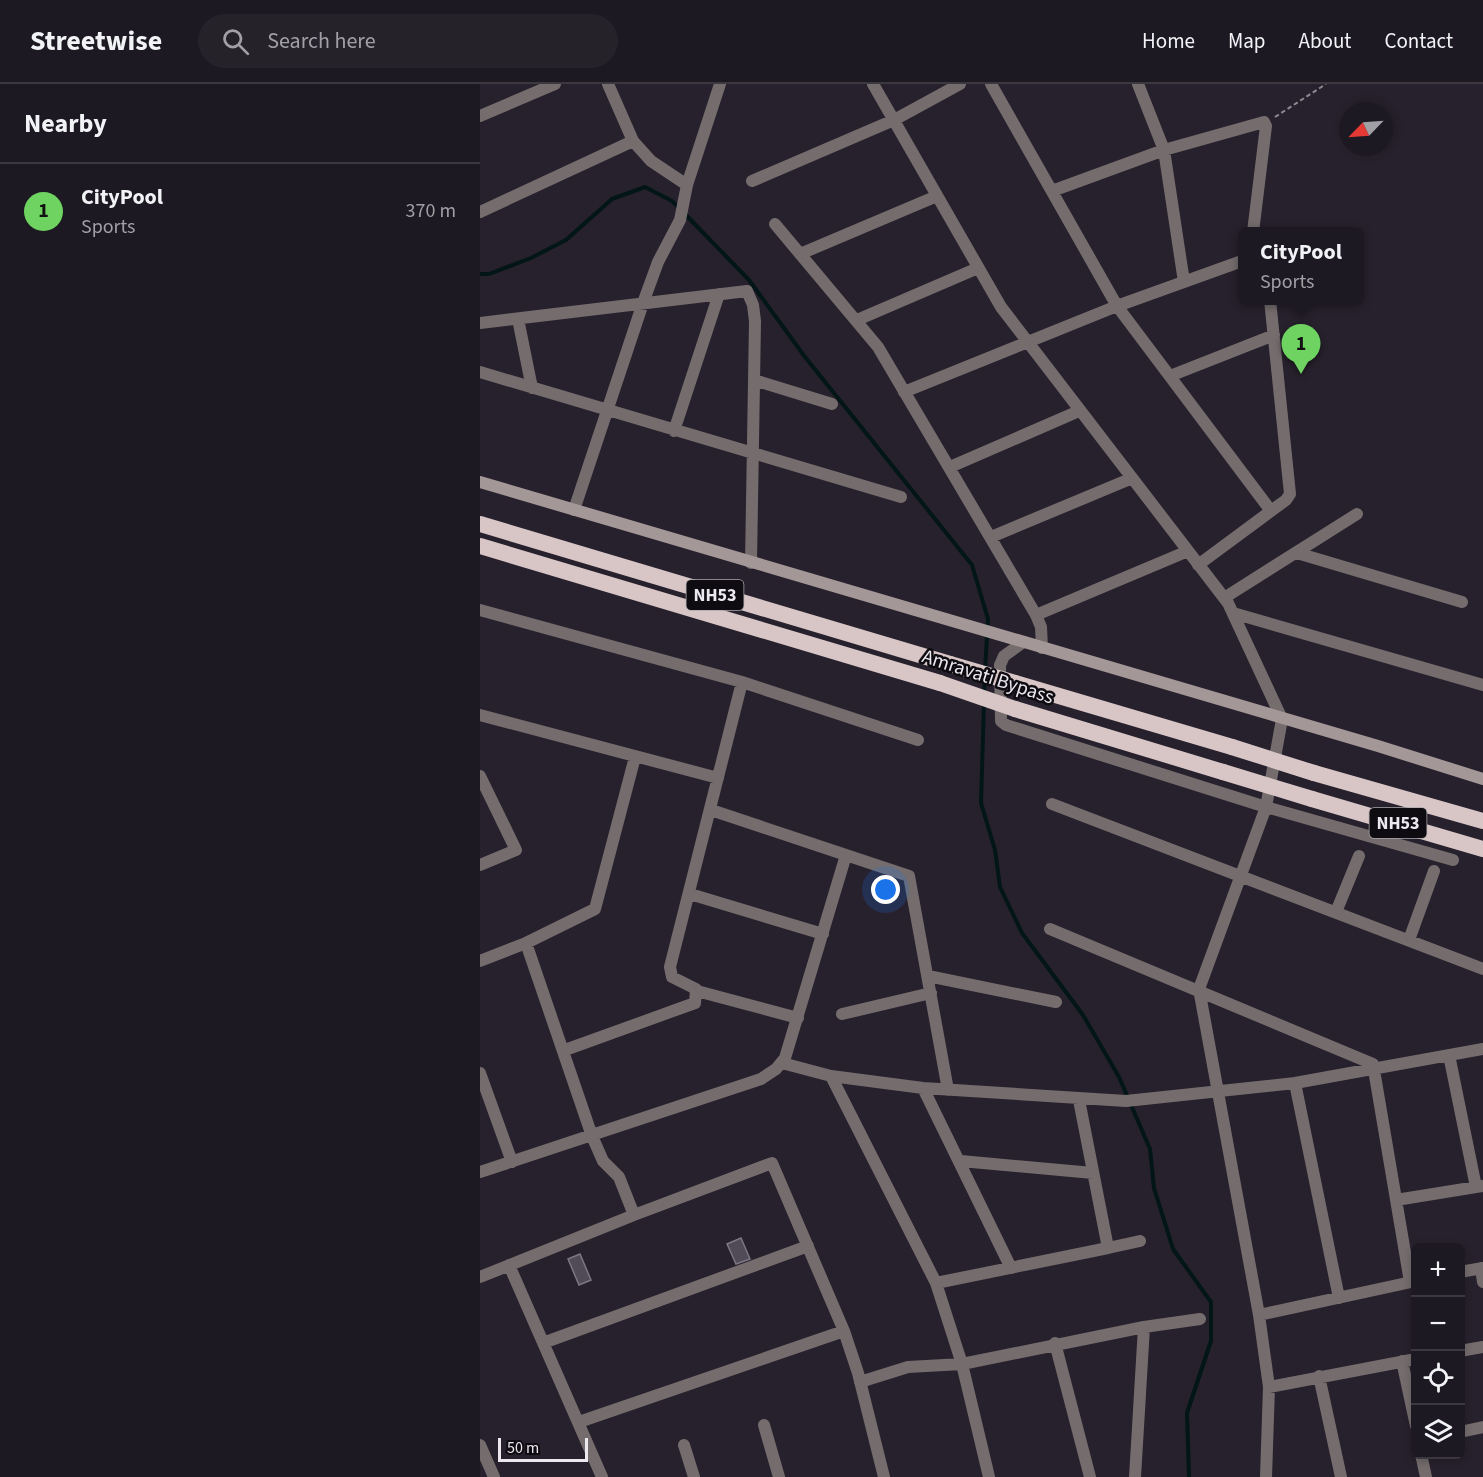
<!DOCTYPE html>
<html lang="en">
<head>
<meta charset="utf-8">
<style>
  body { margin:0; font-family:"Source Sans 3",sans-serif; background:#25222a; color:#f1f3f6 }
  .controls { position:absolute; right:18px; bottom:18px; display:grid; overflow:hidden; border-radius:9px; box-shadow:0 3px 9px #0003 }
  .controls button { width:54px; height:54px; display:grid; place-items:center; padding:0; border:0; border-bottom:2px solid #3b3840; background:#1d1922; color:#f1f3f6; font:30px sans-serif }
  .compass { position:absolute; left:859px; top:18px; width:54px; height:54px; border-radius:50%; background:#1d1922; box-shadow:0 3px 9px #0003; rotate:245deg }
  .scale { position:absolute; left:18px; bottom:15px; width:90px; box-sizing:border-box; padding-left:6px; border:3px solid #ebe8f0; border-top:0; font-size:16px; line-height:21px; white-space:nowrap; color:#ebe8f0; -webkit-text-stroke:4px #0f0c11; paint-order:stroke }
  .you { position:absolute; left:406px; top:806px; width:21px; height:21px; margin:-15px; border:4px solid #fff; border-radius:50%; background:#1a73e8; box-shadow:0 0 0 9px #1a73e833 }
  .badge { display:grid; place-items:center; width:39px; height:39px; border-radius:50%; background:#6ed360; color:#111; font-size:20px; font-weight:700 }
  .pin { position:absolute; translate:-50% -50px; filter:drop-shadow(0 2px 3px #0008) }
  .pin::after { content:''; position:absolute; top:32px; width:21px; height:18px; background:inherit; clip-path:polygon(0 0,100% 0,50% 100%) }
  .popup { position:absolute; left:758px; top:143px; width:126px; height:78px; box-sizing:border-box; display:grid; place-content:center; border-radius:9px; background:#1d1922; filter:drop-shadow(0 2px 4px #0005); font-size:20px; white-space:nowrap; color:#a0a0a5 }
  .popup b { font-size:22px; color:#f1f3f6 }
  .popup::after { content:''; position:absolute; left:50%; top:100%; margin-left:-12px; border:12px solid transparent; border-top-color:#1d1922 }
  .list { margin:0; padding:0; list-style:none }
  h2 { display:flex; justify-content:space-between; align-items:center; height:78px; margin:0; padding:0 24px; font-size:26px }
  h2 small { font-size:20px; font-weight:400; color:#a0a0a5 }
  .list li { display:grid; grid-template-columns:39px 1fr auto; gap:18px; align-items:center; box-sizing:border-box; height:96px; padding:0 24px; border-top:2px solid #3b3840 }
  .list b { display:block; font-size:22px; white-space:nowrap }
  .list p { margin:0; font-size:20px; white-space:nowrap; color:#a0a0a5 }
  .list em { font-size:20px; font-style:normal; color:#a0a0a5 }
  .icon { flex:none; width:33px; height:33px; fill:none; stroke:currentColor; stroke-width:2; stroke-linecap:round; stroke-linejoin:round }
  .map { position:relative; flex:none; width:1003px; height:1393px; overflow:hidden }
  header { display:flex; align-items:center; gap:36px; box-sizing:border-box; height:84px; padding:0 30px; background:#1d1922; border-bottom:2px solid #3b3840 }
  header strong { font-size:28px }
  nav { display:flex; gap:33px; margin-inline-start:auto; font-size:21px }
  .search { width:420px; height:54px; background:#25222a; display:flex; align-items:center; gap:15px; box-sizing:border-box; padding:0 21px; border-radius:33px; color:#a0a0a5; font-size:22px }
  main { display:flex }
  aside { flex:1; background:#1d1922 }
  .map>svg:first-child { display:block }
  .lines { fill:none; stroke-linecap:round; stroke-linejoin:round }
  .stream { stroke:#021618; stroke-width:4 }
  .building { fill:#514b58; stroke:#7d7684; stroke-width:1.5 }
  .path { stroke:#8e8993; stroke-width:2; stroke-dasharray:4.5 3; stroke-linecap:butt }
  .minor { stroke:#756d6d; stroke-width:12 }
  .secondary { stroke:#a49797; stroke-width:12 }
  .trunk { stroke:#d8c6c6; stroke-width:16 }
  .trunk-bridge { stroke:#d8c6c6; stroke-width:16 }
  .labels { text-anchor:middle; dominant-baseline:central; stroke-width:5; stroke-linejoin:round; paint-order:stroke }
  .shield { fill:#0f0c11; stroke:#a9a6ad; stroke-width:1.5 }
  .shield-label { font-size:18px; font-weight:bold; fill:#ebe8f0 }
  .street-label { font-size:20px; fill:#ebe8f0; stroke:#0f0c11 }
</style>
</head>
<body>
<header>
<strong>Streetwise</strong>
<div class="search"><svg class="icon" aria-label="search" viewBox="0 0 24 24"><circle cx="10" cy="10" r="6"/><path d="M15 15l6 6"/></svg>Search here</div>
<nav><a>Home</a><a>Map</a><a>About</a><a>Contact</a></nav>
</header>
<main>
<aside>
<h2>Nearby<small></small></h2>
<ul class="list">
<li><span class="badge">1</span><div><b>CityPool</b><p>Sports</p></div><em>370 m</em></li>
</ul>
</aside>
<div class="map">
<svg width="1003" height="1393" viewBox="0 0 1003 1393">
  <rect width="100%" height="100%" fill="#27212d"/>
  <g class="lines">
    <path class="stream" d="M204,129L269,196L325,273L492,481L508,535L505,586
      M0,190H9L51,174L86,156L132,115L165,103L192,117L199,124
      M504,610L505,594
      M504,618L501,719L515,766L520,803L542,849L603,931L639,993L670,1065L674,1104L693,1165L731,1218V1257L707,1329L709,1393"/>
  </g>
  <path class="building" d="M261,1154L270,1175L256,1180L247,1160Z
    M100,1170L111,1196L99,1201L88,1175Z"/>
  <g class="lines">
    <path class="path" d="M795,33L846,0"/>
    <path class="minor" d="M393,0L521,223L748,519L802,635L786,723L719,905L779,1231L789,1303L786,1393
      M511,0L637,222L791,427L718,481
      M658,0L684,66L704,198
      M0,32L75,0
      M272,97L414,36L480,0
      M207,101L240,0
      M572,107L684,66L784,38L786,42L773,148
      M0,128L153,57L128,0
      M295,140L398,263L556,531L561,543L562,564
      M320,170L457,112
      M790,216L810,410L806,416L791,427
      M38,235L52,304
      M377,236L498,184
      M0,239L267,207L273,221L275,237L271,479
      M0,288L421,413
      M690,292L794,251
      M274,296L352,320
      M424,308L637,222L762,177
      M194,347L239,210
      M470,383L599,327
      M94,426L163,219L178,178L200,136L207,101L171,77L153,57
      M511,453L650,395
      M817,469L982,518
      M744,514L877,430
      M0,526L262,598L438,656
      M753,529L1003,601
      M556,531L708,467
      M542,559L524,572L520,581L521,637L526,641L786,723L973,776
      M0,631L238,694
      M0,692L36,766L0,781
      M572,720L1003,885
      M231,726L429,792L468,1006
      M210,810L343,850
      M856,828L879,772
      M570,845L893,980L930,1198
      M929,856L954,787
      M46,859L115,825L155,673
      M0,877L46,859L112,1052L123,1077L139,1093L154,1131
      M448,892L576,918
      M217,907L318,934
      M362,930L451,909
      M85,966L215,919L216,905L192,893L190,883L262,598
      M969,971L996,1103
      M302,979L351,992L443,1004L646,1017L815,999L1003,965
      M0,989L32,1078
      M351,992L456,1199L482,1280L509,1393
      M815,999L859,1214
      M443,1004L531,1184
      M481,1077L613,1089
      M0,1088L281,995L296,985L305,974L366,771
      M916,1116L1003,1102
      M628,1164L660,1157
      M29,1181L122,1393
      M1001,1184L1003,1198
      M980,1188L1003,1184
      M0,1193L154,1131L292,1079L364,1247L378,1289L404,1393
      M456,1199L628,1164L599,1016
      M779,1231L936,1197
      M664,1243L720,1235
      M63,1259L328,1162
      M575,1259L610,1393
      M980,1267L1003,1263
      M922,1277L936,1342
      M839,1292L861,1393
      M380,1298L428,1283L482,1280L664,1243L655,1393
      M789,1303L936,1275
      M99,1338L364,1247
      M284,1341L299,1393
      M980,1348L1003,1343
      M0,1361L14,1393
      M204,1361L214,1393
      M941,1370L946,1393"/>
    <path class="secondary" d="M0,398L898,662L1003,695"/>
    <path class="trunk" d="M0,440L470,580
      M0,462L460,599
      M535,599L752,663
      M535,625L743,688
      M834,689L1003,737
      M832,715L1003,765"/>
    <path class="trunk-bridge" d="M470,580L535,599
      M460,599L535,625
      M752,663L834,689
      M743,688L832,715"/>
  </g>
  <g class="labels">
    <g class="shield">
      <rect x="206.5" y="496" width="57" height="30" rx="4.5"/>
      <rect x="889.5" y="724" width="57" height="30" rx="4.5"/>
    </g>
    <g class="shield-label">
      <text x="235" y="511">NH53</text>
      <text x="918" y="739">NH53</text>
    </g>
    <g class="street-label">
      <text transform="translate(508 593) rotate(18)">Amravati Bypass</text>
    </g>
  </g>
</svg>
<div class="controls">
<button>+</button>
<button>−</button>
<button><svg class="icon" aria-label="locate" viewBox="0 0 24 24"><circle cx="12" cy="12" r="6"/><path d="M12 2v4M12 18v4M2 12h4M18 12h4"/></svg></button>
<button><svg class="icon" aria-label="layers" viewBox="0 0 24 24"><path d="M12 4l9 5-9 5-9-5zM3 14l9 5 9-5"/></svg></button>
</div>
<svg class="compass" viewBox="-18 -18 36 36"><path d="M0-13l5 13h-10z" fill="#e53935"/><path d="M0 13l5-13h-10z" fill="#a0a0a5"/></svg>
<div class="scale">50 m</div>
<div class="you"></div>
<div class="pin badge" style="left:821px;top:290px">1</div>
<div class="popup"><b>CityPool</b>Sports</div>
</div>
</main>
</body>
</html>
